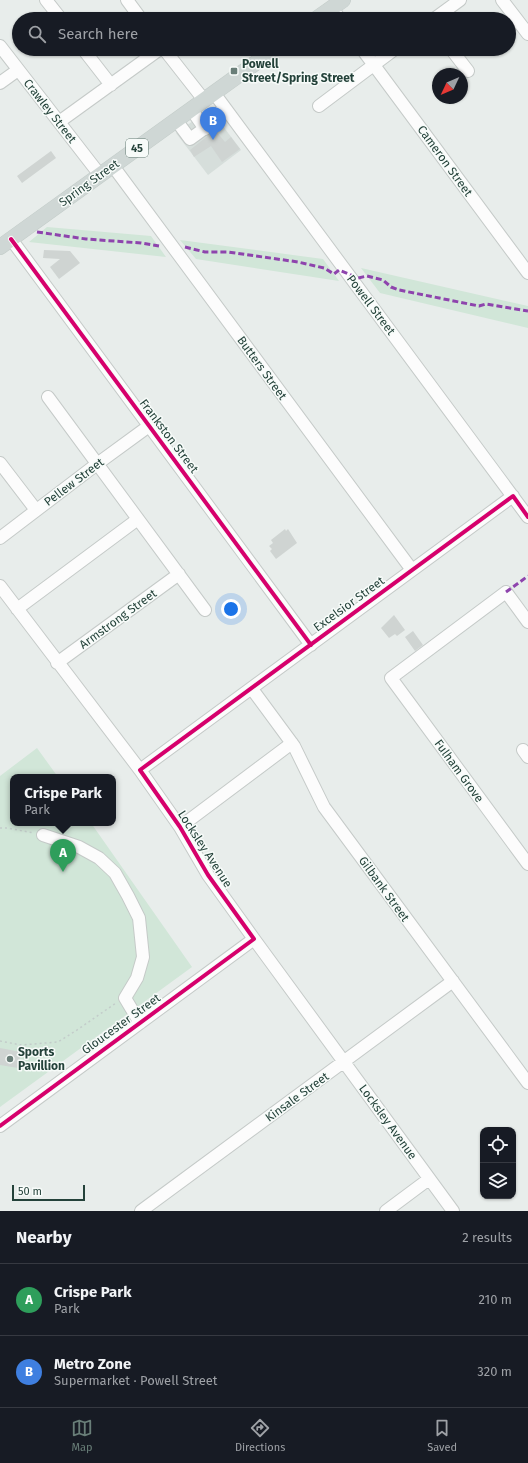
<!DOCTYPE html>
<html lang="en">
<head>
<meta charset="utf-8">
<style>
  body { margin:0; font-family:"Fira Sans",sans-serif; background:#242831; color:#f1f3f6 }
  .controls { position:absolute; right:12px; bottom:12px; display:grid; overflow:hidden; border-radius:8px; box-shadow:0 1px 3px #0004 }
  .controls button { width:36px; height:36px; display:grid; place-items:center; padding:0; border:0; border-bottom:1px solid #363941; background:#171b24; color:#f1f3f6; font:20px sans-serif }
  .compass { position:absolute; left:432px; top:68px; width:36px; height:36px; border-radius:50%; background:#171b24; box-shadow:0 1px 3px #0004; rotate:226deg }
  .scale { position:absolute; left:12px; bottom:10px; width:73px; box-sizing:border-box; padding-left:4px; border:2px solid #24423a; border-top:0; font-size:11px; line-height:14px; white-space:nowrap; color:#24423a; -webkit-text-stroke:3px #f7fbf9; paint-order:stroke }
  .you { position:absolute; left:231px; top:609px; width:14px; height:14px; margin:-10px; border:3px solid #fff; border-radius:50%; background:#1a73e8; box-shadow:0 0 0 6px #1a73e833 }
  .badge { display:grid; place-items:center; width:26px; height:26px; border-radius:50%; background:#697e78; color:#fff; font-size:13px; font-weight:700 }
  .pin { position:absolute; translate:-50% -33px; filter:drop-shadow(0 1px 2px #0008) }
  .pin::after { content:''; position:absolute; top:21px; width:14px; height:12px; background:inherit; clip-path:polygon(0 0,100% 0,50% 100%) }
  .popup { position:absolute; left:10px; top:774px; width:106px; height:52px; box-sizing:border-box; display:grid; place-content:center; border-radius:8px; background:#171b24; filter:drop-shadow(0 1px 3px #0005); font-size:13px; white-space:nowrap; color:#9ea1a6 }
  .popup b { font-size:15px; color:#f1f3f6 }
  .popup::after { content:''; position:absolute; left:50%; top:100%; margin-left:-8px; border:8px solid transparent; border-top-color:#171b24 }
  .list { margin:0; padding:0; list-style:none }
  h2 { display:flex; justify-content:space-between; align-items:center; height:52px; margin:0; padding:0 16px; font-size:17px }
  h2 small { font-size:13px; font-weight:400; color:#9ea1a6 }
  .list li { display:grid; grid-template-columns:26px 1fr auto; gap:12px; align-items:center; box-sizing:border-box; height:72px; padding:0 16px; border-top:1px solid #363941 }
  .list b { display:block; font-size:15px; white-space:nowrap }
  .list p { margin:0; font-size:13px; white-space:nowrap; color:#9ea1a6 }
  .list em { font-size:13px; font-style:normal; color:#9ea1a6 }
  .icon { flex:none; width:22px; height:22px; fill:none; stroke:currentColor; stroke-width:2; stroke-linecap:round; stroke-linejoin:round }
  .map { position:relative; flex:none; width:528px; height:1211px; overflow:hidden }
  .search { position:absolute; background:#171b24; box-shadow:0 1px 3px #0004; left:12px; right:12px; top:12px; height:44px; display:flex; align-items:center; gap:10px; box-sizing:border-box; padding:0 14px; border-radius:22px; color:#9ea1a6; font-size:15px }
  .sheet { height:196px; background:#171b24 }
  nav { display:flex; justify-content:space-around; align-items:center; box-sizing:border-box; height:56px; border-top:1px solid #363941; background:#171b24; font-size:11px; color:#9ea1a6 }
  nav a { display:grid; justify-items:center; gap:2px }
  nav .on { color:#697e78 }
  .map>svg:first-child { display:block }
  .built { fill:#d6dedb }
  .green { fill:#d1e6d8 }
  .building { fill:#cfd4d2 }
  .lines { fill:none; stroke-linecap:round; stroke-linejoin:round }
  .minor-casing { stroke:#c5cac8; stroke-width:14 }
  .major-casing { stroke:#c3ccc9; stroke-width:16 }
  .path { stroke:#c3ccca; stroke-width:1.5; stroke-dasharray:2 3; stroke-linecap:butt }
  .minor { stroke:#fcfcfc; stroke-width:12 }
  .major { stroke:#cfd7d5; stroke-width:15 }
  .quiet { stroke:#8e44ad; stroke-width:3; stroke-dasharray:6 3; stroke-linecap:butt }
  .cycleway-casing { stroke:#f7fbf9; stroke-width:6 }
  .cycleway { stroke:#d6006c; stroke-width:4 }
  .poi-dot { fill:#697e78; stroke:#f7fbf9; stroke-width:1.5 }
  .labels { text-anchor:middle; dominant-baseline:central; stroke-width:3; stroke-linejoin:round; paint-order:stroke }
  .shield { fill:#f7fbf9; stroke:#637a73; stroke-width:1 }
  .shield-label { font-size:11px; font-weight:bold; fill:#24423a }
  .poi-label { font-size:12px; font-weight:bold; fill:#24423a; stroke:#f7fbf9; text-anchor:start }
  .street-label { font-size:12px; fill:#24423a; stroke:#f7fbf9 }
</style>
</head>
<body>
<div class="map">
<svg width="528" height="1211" viewBox="0 0 528 1211">
  <rect width="100%" height="100%" fill="#e8edeb"/>
  <path class="built" d="M210,109L241,150L208,175L176,133Z"/>
  <path class="green" d="M47,227L151,236L166,257L29,242Z
    M180,240L323,259L339,281L196,259Z
    M361,268L528,306V328L380,293Z
    M37,748L58,777H13V823H91L192,967L0,1107V776Z"/>
  <path class="building" d="M215,130L225,142L231,137L240,149L222,162L211,146L194,157L190,150Z
    M51,151L56,158L22,183L17,176Z
    M44,250L70,251L80,263L59,279L50,267L60,259L43,258Z
    M285,529L286,531L288,529L297,543L276,559L270,551L272,549L269,546L273,543L271,540Z
    M394,615L405,630L397,636L395,634L389,638L381,628Z
    M413,631L423,645L415,651L405,637Z
    M0,1048L21,1052L18,1068L0,1065Z"/>
  <g class="lines">
    <g class="minor-casing">
      <path id="minor" d="M46,0L61,19
        M127,0L141,19
        M502,0L528,34
        M332,8L340,19
        M434,19L460,0
        M0,46L100,175
        M83,49L111,85
        M164,49L204,100
        M362,49L528,273
        M451,49L468,71
        M0,83L18,70
        M214,93L528,517
        M319,106L395,49
        M191,109L205,129
        M176,120L190,139L212,123L215,116L225,108
        M59,122L160,49
        M113,166L412,570
        M11,239L311,645
        M48,397L205,610
        M0,463L36,510
        M0,538L97,464L149,426
        M0,586L140,770L180,827L208,875L254,939L453,1211
        M17,609L138,519
        M528,622L506,592L391,678L528,864
        M57,663L179,574
        M252,689L294,746L324,807L528,1083
        M523,750L528,757
        M140,770L513,496
        M180,827L292,743
        M43,835L79,847L99,858L115,873L128,896L139,918L143,957L137,978L125,998L140,1023
        M0,1126L254,939
        M141,1211L453,981
        M386,1211L429,1179"/>
    </g>
    <g class="major-casing">
      <path id="major" d="M316,19L343,0
        M0,247L275,49"/>
    </g>
    <path class="path" d="M0,828H7L34,833
      M0,1041L21,1045L58,1042L77,1030L116,1003"/>
    <use href="#minor" class="minor"/>
    <use href="#major" class="major"/>
    <path class="quiet" d="M37,232L86,239L141,243L159,246
      M185,247L205,252H228L298,262L324,268L334,274L339,270L358,278L367,276L383,280L391,287L399,290L479,306L486,304L528,311
      M506,592L528,576"/>
    <g class="cycleway-casing">
      <path id="cycleway" d="M11,239L311,645
        M0,1126L254,939L208,875L180,827L140,770L513,496L528,517"/>
    </g>
    <use href="#cycleway" class="cycleway"/>
  </g>
  <g class="poi-dot">
    <rect x="230" y="67" width="8" height="8" rx="2"/>
    <circle cx="10" cy="1059" r="4"/>
  </g>
  <g class="labels">
    <rect class="shield" x="126" y="139" width="22" height="18" rx="3"/>
    <g class="shield-label">
      <text x="137" y="148">45</text>
    </g>
    <g class="poi-label">
      <text x="242" y="64">Powell<tspan x="242" dy="14">Street/Spring Street</tspan></text>
      <text x="18" y="1052">Sports<tspan x="18" dy="14">Pavillion</tspan></text>
    </g>
    <g class="street-label">
      <text transform="translate(50 111) rotate(52)">Crawley Street</text>
      <text transform="translate(445 161) rotate(54)">Cameron Street</text>
      <text transform="translate(89 183) rotate(-36)">Spring Street</text>
      <text transform="translate(371 305) rotate(53)">Powell Street</text>
      <text transform="translate(262 368) rotate(54)">Butters Street</text>
      <text transform="translate(169 436) rotate(53)">Frankston Street</text>
      <text transform="translate(74 482) rotate(-37)">Pellew Street</text>
      <text transform="translate(349 604) rotate(-36)">Excelsior Street</text>
      <text transform="translate(118 619) rotate(-36)">Armstrong Street</text>
      <text transform="translate(459 771) rotate(54)">Fulham Grove</text>
      <text transform="translate(205 849) rotate(57)">Locksley Avenue</text>
      <text transform="translate(384 889) rotate(54)">Gilbank Street</text>
      <text transform="translate(121 1024) rotate(-36)">Gloucester Street</text>
      <text transform="translate(297 1097) rotate(-36)">Kinsale Street</text>
      <text transform="translate(388 1122) rotate(54)">Locksley Avenue</text>
    </g>
  </g>
</svg>
<div class="controls">
<button><svg class="icon" aria-label="locate" viewBox="0 0 24 24"><circle cx="12" cy="12" r="6"/><path d="M12 2v4M12 18v4M2 12h4M18 12h4"/></svg></button>
<button><svg class="icon" aria-label="layers" viewBox="0 0 24 24"><path d="M12 4l9 5-9 5-9-5zM3 14l9 5 9-5"/></svg></button>
</div>
<svg class="compass" viewBox="-18 -18 36 36"><path d="M0-13l5 13h-10z" fill="#e53935"/><path d="M0 13l5-13h-10z" fill="#9ea1a6"/></svg>
<div class="scale">50 m</div>
<div class="you"></div>
<div class="pin badge" style="left:63px;top:872px;background:#2e9e5b">A</div>
<div class="popup"><b>Crispe Park</b>Park</div>
<div class="pin badge" style="left:213px;top:140px;background:#3f7fe0">B</div>
<div class="search"><svg class="icon" aria-label="search" viewBox="0 0 24 24"><circle cx="10" cy="10" r="6"/><path d="M15 15l6 6"/></svg>Search here</div>
</div>
<section class="sheet">
<h2>Nearby<small>2 results</small></h2>
<ul class="list">
<li><span class="badge" style="background:#2e9e5b">A</span><div><b>Crispe Park</b><p>Park</p></div><em>210 m</em></li>
<li><span class="badge" style="background:#3f7fe0">B</span><div><b>Metro Zone</b><p>Supermarket · Powell Street</p></div><em>320 m</em></li>
</ul>
</section>
<nav>
<a class="on"><svg class="icon" aria-label="map" viewBox="0 0 24 24"><path d="M3 6l6-2 6 2 6-2v14l-6 2-6-2-6 2zM9 4v14M15 6v14"/></svg>Map</a>
<a><svg class="icon" aria-label="directions" viewBox="0 0 24 24"><path d="M12 3l9 9-9 9-9-9zM9 14v-3h6M13 9l2 2-2 2"/></svg>Directions</a>
<a><svg class="icon" aria-label="saved" viewBox="0 0 24 24"><path d="M7 4h10v16l-5-4-5 4z"/></svg>Saved</a>
</nav>
</body>
</html>
